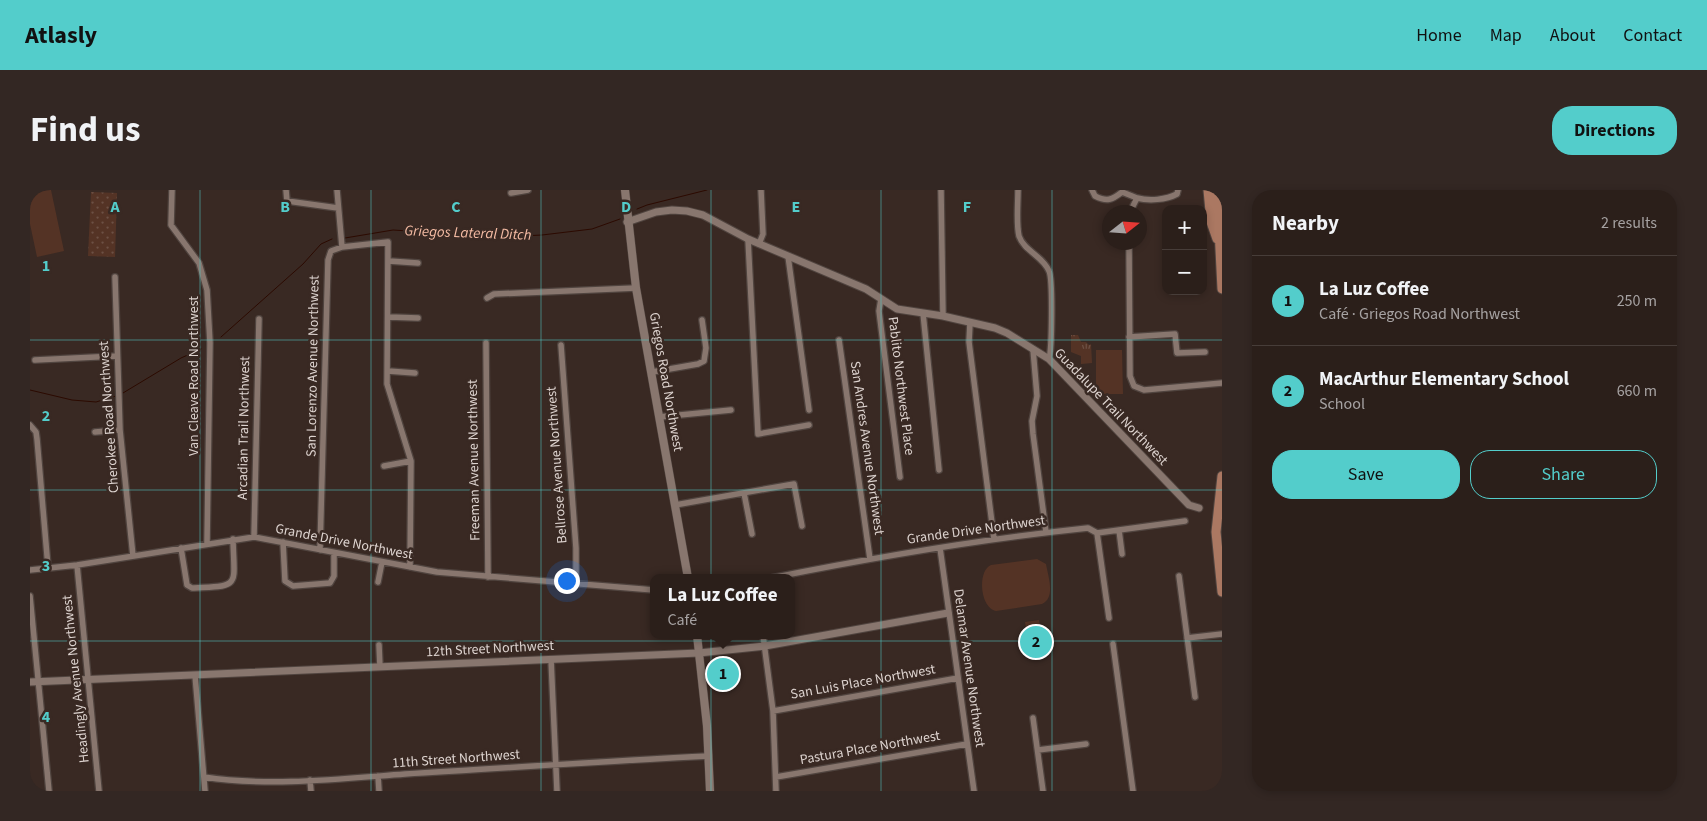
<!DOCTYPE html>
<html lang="en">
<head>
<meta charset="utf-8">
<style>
  body { margin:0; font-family:"Source Sans 3",sans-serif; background:#332723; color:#f1f3f6 }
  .controls { position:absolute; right:15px; top:15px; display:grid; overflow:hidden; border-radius:10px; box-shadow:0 2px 8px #0003 }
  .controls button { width:45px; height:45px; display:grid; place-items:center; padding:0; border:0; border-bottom:1px solid #473d39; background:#2b1f1a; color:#f1f3f6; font:25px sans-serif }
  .compass { position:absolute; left:1072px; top:15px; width:45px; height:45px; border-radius:50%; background:#2b1f1a; box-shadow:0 2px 8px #0003; rotate:73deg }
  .you { position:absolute; left:536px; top:390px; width:18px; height:18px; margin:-12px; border:4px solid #fff; border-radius:50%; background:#1a73e8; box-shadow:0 0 0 8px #1a73e833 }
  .badge { display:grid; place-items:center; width:32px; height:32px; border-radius:50%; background:#53cdcb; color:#111; font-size:16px; font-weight:700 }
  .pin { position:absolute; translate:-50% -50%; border:2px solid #fff; box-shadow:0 1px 5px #0006 }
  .popup { position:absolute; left:620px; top:384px; width:145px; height:65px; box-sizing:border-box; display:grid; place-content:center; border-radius:10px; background:#2b1f1a; filter:drop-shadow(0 1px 4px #0005); font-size:16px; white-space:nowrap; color:#a6a2a2 }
  .popup b { font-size:19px; color:#f1f3f6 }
  .popup::after { content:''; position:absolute; left:50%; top:100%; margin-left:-10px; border:10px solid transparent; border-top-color:#2b1f1a }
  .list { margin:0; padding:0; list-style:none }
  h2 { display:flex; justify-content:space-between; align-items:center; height:65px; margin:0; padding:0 20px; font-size:21px }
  h2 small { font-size:16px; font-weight:400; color:#a6a2a2 }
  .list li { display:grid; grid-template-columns:32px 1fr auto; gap:15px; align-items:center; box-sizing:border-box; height:90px; padding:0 20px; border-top:1px solid #473d39 }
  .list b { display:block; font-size:19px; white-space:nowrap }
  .list p { margin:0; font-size:16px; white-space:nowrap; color:#a6a2a2 }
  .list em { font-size:16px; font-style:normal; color:#a6a2a2 }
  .actions { display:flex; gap:10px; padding:15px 20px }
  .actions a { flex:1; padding:11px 0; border:1px solid #53cdcb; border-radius:20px; text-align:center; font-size:18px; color:#53cdcb }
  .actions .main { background:#53cdcb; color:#111 }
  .map { position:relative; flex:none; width:1192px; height:601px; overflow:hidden; border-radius:20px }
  header { display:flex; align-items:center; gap:30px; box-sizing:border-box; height:70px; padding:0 25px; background:#53cdcb; color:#111 }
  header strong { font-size:24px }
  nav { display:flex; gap:28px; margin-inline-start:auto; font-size:18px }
  .intro { display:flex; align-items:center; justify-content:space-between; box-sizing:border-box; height:120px; padding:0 30px }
  h1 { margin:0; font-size:35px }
  .button { padding:12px 22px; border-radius:20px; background:#53cdcb; color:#111; font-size:18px; font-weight:700 }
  main { display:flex; gap:30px; padding:0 30px }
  aside { flex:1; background:#2b1f1a; border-radius:20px; box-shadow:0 2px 8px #0003 }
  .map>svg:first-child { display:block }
  .grass { fill:url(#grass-dots) }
  .park { fill:url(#park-tufts) }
  .pitch { fill:#543325 }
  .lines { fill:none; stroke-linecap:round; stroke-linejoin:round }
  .stream { stroke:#2c0a00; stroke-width:1 }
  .minor-casing { stroke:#50443f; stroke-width:8 }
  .tertiary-casing { stroke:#50443f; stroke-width:9 }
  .secondary-casing { stroke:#50443f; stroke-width:9 }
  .primary-casing { stroke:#50443f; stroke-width:11 }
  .minor { stroke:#88766e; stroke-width:5.5 }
  .tertiary { stroke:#88766e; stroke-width:7 }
  .secondary { stroke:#88766e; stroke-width:8 }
  .primary { stroke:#ab7862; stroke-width:9 }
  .grid { fill:none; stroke:#53cdcb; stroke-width:1; stroke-opacity:0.55 }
  .labels { text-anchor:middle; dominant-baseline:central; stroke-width:5; stroke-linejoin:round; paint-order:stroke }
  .street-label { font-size:14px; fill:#ddd3cf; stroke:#392923 }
  .water-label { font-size:15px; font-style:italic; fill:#f5bca4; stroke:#392923 }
  .grid-label { font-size:16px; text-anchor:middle; font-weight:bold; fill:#53cdcb; stroke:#392923; stroke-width:5; stroke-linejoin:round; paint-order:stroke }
</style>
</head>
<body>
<header>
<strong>Atlasly</strong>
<nav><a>Home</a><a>Map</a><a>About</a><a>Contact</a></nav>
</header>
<div class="intro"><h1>Find us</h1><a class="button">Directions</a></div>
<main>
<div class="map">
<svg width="1192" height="601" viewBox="0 0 1192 601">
  <defs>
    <pattern id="grass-dots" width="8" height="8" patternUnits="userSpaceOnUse" patternTransform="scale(1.25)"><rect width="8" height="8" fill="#543325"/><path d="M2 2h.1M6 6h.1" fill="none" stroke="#6c5044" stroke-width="1.8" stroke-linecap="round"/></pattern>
    <pattern id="park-tufts" width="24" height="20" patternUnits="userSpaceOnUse" patternTransform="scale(1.25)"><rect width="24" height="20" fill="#543325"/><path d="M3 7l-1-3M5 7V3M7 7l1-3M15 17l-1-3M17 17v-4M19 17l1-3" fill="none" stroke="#6c5044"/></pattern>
  </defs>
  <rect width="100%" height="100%" fill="#392923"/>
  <path class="grass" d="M61,2L87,3L85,67L58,66Z"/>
  <path class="park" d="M1041,145H1048L1051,152H1056L1059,155L1061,154L1062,173L1051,174V166L1041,162Z"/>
  <path class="pitch" d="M21,0L34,61L7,67L0,34V1Z
    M1066,160H1092L1093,204H1066Z
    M1007,369L1016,374C1018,386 1026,408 1012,414L966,421C950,418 947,381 961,375Z
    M1009,430L1012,448L998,450L995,432Z"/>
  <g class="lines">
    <path class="stream" d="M607,19L617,15L677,0
      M315,48L363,40L471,47L512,45L562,39L590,29
      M191,147L273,74L291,54L302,49
      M0,200L42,210L66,212L86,206
      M93,203L151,168L171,159"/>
    <g class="minor-casing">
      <path id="minor" d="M142,0L141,35L169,73L177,100L180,153L177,353
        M256,0L257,11L308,18
        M911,0L913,126
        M988,0C988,14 986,33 989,46C994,61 1013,66 1019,81C1023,89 1022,159 1019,169
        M1062,0L1065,6C1077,12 1082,10 1092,2L1107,8
        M481,3L498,0
        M1100,22L1107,8C1119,11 1136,10 1147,4L1148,0
        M718,49L728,244L779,235
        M1099,52L1100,186L1104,196L1114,200L1192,193
        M729,54L733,44L731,0
        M312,57L358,52L357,194L381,271L380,377
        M758,66L779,220
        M359,71L388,73
        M85,87L90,240L103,366
        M457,108L464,104L606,98
        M851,109L849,121L870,287
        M893,123L909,280
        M359,127L388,128
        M940,133L939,152L964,349
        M1099,147L1145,144L1147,163L1175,162
        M809,150L840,369
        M456,153L458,387
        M531,155L546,358V394
        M1003,159L1007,206L1002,231L1003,244L1016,342
        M5,170L86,166
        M358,181L385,183
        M622,182L668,174L674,171L676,158L672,130
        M629,227L701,220
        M0,235L6,242L7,249L18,377
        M65,242L90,240
        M354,276L381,271
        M714,303L722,344
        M645,315L764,294L772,336
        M1089,340L1092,364
        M1067,343L1079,428
        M224,347L229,129
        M253,352L255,391L263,396L300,393L304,386V363
        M151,358L157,395L162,398C212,396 204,397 203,349
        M910,358L944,601
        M290,360L298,70L301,61L312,57L307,0
        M47,375L69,601
        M0,380L47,375L224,347L407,382L624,400
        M1149,386L1165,507
        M741,388C846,367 952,349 1058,338L1067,343L1155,331
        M348,392L352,372
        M0,406L19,601
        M733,445L743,521L746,601
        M1157,448L1192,444
        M1083,454L1103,601
        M349,455L350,477
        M521,469L527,601
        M165,485L175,601
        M743,521L928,488
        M1003,528L1013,601
        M1008,560L1056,554
        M348,586L349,601
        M174,587C240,597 309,589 375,584C477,578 577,571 679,566
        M746,587L937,554
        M280,590L281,601"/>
    </g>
    <g class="tertiary-casing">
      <path id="tertiary" d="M597,32L626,22L642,20L657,21L673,25L718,49L836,99L867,119L913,126L965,138L977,143L1019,169L1159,315L1169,318
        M0,492L669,463L735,456L918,423"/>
    </g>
    <g class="secondary-casing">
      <path id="secondary" d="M595,0L606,98L658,388
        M667,445L677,536L680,601"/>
    </g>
    <g class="primary-casing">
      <path id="primary" d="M1178,0L1181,32L1187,49
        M1187,0L1192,99
        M1192,286L1186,342L1192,402"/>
    </g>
    <use href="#minor" class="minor"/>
    <use href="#tertiary" class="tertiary"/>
    <use href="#secondary" class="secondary"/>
    <use href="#primary" class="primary"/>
  </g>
  <path class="grid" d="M170,0V601M341,0V601M511,0V601M681,0V601M851,0V601M1022,0V601M0,150H1192M0,300H1192M0,451H1192"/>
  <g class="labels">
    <g class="street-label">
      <text transform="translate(283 176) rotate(-89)">San Lorenzo Avenue Northwest</text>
      <text transform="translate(164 186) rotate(-90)">Van Cleave Road Northwest</text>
      <text transform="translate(636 192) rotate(80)">Griegos Road Northwest</text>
      <text transform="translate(871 196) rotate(83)">Pablito Northwest Place</text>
      <text transform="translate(1081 217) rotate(46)">Guadalupe Trail Northwest</text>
      <text transform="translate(79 227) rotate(-94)">Cherokee Road Northwest</text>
      <text transform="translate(214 238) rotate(-89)">Arcadian Trail Northwest</text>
      <text transform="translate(837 258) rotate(82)">San Andres Avenue Northwest</text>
      <text transform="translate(444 270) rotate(-91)">Freeman Avenue Northwest</text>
      <text transform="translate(527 275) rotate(-94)">Bellrose Avenue Northwest</text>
      <text transform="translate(946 340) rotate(-8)">Grande Drive Northwest</text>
      <text transform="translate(314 352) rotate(11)">Grande Drive Northwest</text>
      <text transform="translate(460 459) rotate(-3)">12th Street Northwest</text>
      <text transform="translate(939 478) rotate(82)">Delamar Avenue Northwest</text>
      <text transform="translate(46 489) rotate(-96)">Headingly Avenue Northwest</text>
      <text transform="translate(833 492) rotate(-10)">San Luis Place Northwest</text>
      <text transform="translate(840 558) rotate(-10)">Pastura Place Northwest</text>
      <text transform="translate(426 569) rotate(-4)">11th Street Northwest</text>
    </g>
    <g class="water-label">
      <text transform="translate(438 43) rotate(2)">Griegos Lateral Ditch</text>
    </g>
  </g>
  <g class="grid-label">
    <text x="85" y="22">A</text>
    <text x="255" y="22">B</text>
    <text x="426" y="22">C</text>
    <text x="596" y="22">D</text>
    <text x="766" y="22">E</text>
    <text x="937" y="22">F</text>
    <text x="16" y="81">1</text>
    <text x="16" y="231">2</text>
    <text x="16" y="381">3</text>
    <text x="16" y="532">4</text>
  </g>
</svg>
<div class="controls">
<button>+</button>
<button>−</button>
</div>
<svg class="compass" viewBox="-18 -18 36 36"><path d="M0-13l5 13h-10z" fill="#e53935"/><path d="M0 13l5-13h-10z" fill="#a6a2a2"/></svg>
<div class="you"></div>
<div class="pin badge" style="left:693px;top:484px">1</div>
<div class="popup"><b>La Luz Coffee</b>Café</div>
<div class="pin badge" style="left:1006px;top:452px">2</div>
</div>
<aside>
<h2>Nearby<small>2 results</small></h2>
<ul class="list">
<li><span class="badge">1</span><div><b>La Luz Coffee</b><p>Café · Griegos Road Northwest</p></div><em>250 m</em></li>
<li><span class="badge">2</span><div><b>MacArthur Elementary School</b><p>School</p></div><em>660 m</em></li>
</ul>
<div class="actions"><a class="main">Save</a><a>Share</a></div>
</aside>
</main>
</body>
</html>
